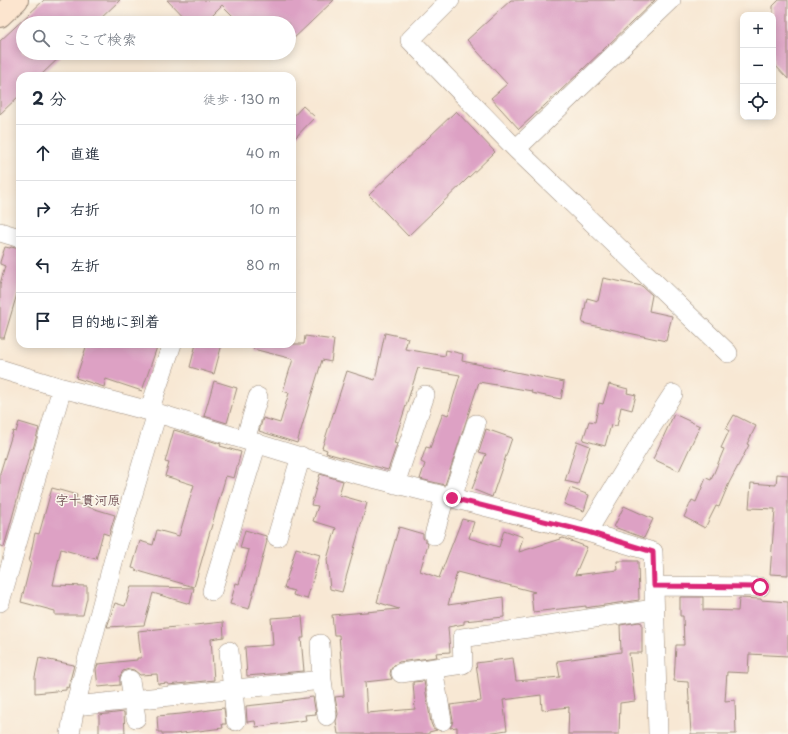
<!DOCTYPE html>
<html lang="ja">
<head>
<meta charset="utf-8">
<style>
  body { margin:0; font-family:"Playpen Sans","Klee One",sans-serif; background:#f6f6f7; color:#1f2937 }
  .controls { position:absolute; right:12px; top:12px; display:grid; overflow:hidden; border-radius:8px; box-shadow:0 2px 10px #0003 }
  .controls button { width:36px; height:36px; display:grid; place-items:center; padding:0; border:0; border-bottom:1px solid #e0e1e3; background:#fff; color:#1f2937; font:20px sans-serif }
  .stop { position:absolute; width:12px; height:12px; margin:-9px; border:3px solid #db2777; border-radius:50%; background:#fff }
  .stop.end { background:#db2777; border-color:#fff; box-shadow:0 1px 4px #0008 }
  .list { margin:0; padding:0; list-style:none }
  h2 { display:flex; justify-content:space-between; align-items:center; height:52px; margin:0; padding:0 16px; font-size:17px }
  h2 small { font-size:13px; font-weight:400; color:#747a83 }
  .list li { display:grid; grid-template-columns:26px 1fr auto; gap:12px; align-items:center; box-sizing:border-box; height:56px; padding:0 16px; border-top:1px solid #e0e1e3 }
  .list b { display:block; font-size:15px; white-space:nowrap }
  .list em { font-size:13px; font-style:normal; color:#747a83 }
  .icon { flex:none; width:22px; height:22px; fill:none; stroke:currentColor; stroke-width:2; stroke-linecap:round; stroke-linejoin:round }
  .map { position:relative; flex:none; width:788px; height:734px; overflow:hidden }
  .search { position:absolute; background:#fff; box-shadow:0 2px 10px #0003; left:16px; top:16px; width:280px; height:44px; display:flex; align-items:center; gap:10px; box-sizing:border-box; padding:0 14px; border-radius:22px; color:#747a83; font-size:15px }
  .panel { position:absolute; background:#fff; box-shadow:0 2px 10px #0003; left:16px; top:72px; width:280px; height:276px; border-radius:12px }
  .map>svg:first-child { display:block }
  .building { fill:#dda1c4 }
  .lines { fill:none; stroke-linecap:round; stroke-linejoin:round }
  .street-casing { stroke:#9a8979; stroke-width:20 }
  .secondary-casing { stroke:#9a8979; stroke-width:24 }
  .street { stroke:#fff; stroke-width:19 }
  .secondary { stroke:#fce5cf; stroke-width:22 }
  .route { stroke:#db2777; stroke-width:5 }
  .labels { text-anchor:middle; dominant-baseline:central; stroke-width:3; stroke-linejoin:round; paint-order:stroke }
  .quarter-label { font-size:13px; font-weight:bold; fill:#745458; stroke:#fbf7ec }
</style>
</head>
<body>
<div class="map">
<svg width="788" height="734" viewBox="0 0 788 734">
  <rect width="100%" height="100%" fill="#fbf7ec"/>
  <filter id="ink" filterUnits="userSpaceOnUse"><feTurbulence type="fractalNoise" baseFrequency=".025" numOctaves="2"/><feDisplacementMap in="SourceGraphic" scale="8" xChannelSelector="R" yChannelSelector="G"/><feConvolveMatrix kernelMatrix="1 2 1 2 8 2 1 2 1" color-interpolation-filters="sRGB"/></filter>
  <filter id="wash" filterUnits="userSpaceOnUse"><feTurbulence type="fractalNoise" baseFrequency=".012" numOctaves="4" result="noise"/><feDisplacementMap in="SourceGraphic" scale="16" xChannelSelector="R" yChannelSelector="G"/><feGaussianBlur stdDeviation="0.9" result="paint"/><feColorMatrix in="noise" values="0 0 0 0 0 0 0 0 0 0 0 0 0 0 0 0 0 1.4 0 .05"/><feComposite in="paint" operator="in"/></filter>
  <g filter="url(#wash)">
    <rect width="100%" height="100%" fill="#f8e8d4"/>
    <g id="blocks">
      <path class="building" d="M44,0H120L96,23H23V53H64L40,76H20V95L0,114V41Z
        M167,0H334L289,43V23H240L222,5L204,23H189Z
        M511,0H655L558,93L519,129L491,98L507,84L467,40Z
        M779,0H788V79L773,63V6Z
        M303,106L315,117L292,141V118Z
        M456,111L495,152L408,236L369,195Z
        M5,247L10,248L11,247L20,249V284L4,338H0V284L5,266L0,264V262Z
        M603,278L642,286L652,295L649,311L672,316L666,341L582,323L587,298L598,301Z
        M385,333L408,338L405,349L445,356L446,350L463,354L462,361L564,382L561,399L531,393L532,391L479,382L445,485L420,479L425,464L421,462L426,447L430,448L443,413L448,415L460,375L418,368L394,443L397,444L388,470L326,453L327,450L322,448L347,371L375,380Z
        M305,336L334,340L331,362L322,360L297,443L259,431L263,418L280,423L289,393L283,391L293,359L253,349L254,344H304Z
        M87,344H158L142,391L106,379L104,387L76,378Z
        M196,344H222L214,374L190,367Z
        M214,381L237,388L227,423L204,416Z
        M609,384L628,389L627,393L636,395L632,410L621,407L617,426L611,425L605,446L583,440L589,421L595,422L599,403L603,404Z
        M674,414L700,426L679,471L653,459Z
        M734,415L756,426L747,444L749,445L729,483L719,507L716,506L705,528L684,517L692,500L696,502L706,478L711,480L724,449L721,448L729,431L726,429Z
        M19,422L39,428L33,449H31L4,547L0,546V473L13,431L16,432Z
        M486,429L512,438L492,497L472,489L486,454L479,452Z
        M174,430L221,444L220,446L241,452L234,478L226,476L194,587L135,570L136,569L132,568L140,541L153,545L157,530L179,536L194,485L165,476L169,463L165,462Z
        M577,441L590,446L578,484L565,481Z
        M320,474L343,481L339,495L367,503L342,592L330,589L327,559L336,528L313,521L318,506L311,505Z
        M777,474L788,475V575L770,574L775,509L749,508L751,483L776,485Z
        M52,488L77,495L75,503L115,515L109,535L103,533L96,559L61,549L53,585L87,586V598L83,615H55V611L21,602L31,562H29L35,533L39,534Z
        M570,488L589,495L584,511L564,504Z
        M624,506L653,519L644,538L614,527Z
        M462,519L474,522L469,538L499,547L504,530L523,537L519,552L563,538L587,547L575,575L618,570L617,561H638L639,600L591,607L586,608V606L533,612L531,593L535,592L457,572L448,605L503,597L504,617L464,621V624L448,627L450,652L436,653L437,657L399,662L394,665L391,669L390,674L392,679L365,682L367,713L415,709L413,682L424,681L431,723L433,728L437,730L429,732V734H338L336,721L338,714L335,697L344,696L339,635H334L332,615L399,609L377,602L399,527L423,534V538L428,544L420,571L439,578Z
        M245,530L266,536L267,541L249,609L230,604L236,583L239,584L249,550L240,548Z
        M296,548L320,555L307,599L293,595L294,591L284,588Z
        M131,587H155L194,588L190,604L153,593L144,625L107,627L115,603L125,606Z
        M680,597H703V610L738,611L739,598L761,599V600L788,602V656L749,654L748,673L727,672L725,701L735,700L736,734H691L688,682L674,681L676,645H684L683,616H680Z
        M302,616L304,638H301L304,671L247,676L245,647L273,645L271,618Z
        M223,622L224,637L211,639L214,680L168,685V683L158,684L157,674L140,675L134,670L129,669L123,671L120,676V685L98,687L96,669L98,664L137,660V658H141L138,631Z
        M639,622L642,623V653H629L635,701L620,703L619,734H568L569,707L542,710L541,695L503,700L507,730L481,734H457V727L450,728L452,724L453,720L450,705L481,701L476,663L513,658L516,681L560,677L557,661L621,652L620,625Z
        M39,658L74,665L68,688L66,687V690L35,693V677Z
        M313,697L316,714L305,715L306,720L256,727L255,721L247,722L246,706L283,702V701Z
        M224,708L226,724H222L223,728L174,734H162V732H158L157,716L181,714Z
        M124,712L125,734H99V715Z"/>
    </g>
  </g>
  <g filter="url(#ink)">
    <use href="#blocks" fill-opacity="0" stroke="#9a8979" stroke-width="1"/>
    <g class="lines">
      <g class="street-casing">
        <path id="street" d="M450,0L410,40L516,149L728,353
          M516,149L671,0
          M0,232L20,238
          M0,369L62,388L157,413L353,473L587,532L653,552L658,734
          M149,411L172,344
          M245,440L258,397
          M395,484L425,395
          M452,498L476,424
          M587,532L646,435L673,394
          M434,535L445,496
          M277,537L301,456
          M654,586L760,587
          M212,591L257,443
          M0,602L62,388
          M320,644L322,680L327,716
          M229,651L236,721
          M433,668L442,721
          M401,673L463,664L462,638L654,609
          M130,680L136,718
          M75,706L322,680
          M70,734L75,706L116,551L157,413"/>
      </g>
      <g class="secondary-casing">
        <path id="secondary" d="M0,16L17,0"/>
      </g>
      <use href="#street" class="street"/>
      <use href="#secondary" class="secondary"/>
    </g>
  </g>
  <g class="lines" filter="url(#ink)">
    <path class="route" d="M452,498L588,532L653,552L654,586L760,587"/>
  </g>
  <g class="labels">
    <g class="quarter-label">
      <text x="88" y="499">字十貫河原</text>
    </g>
  </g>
</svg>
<div class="controls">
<button>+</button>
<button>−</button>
<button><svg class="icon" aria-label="locate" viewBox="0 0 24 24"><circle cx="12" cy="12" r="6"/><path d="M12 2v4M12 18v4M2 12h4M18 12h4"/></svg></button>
</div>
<div class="stop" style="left:760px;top:587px"></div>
<div class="stop end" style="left:452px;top:498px"></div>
<div class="search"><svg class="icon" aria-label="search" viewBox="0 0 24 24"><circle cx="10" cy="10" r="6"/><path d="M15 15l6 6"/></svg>ここで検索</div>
<section class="panel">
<h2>2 分<small>徒歩 · 130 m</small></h2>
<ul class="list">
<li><svg class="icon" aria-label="ahead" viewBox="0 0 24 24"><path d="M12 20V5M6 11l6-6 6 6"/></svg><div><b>直進</b></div><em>40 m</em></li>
<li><svg class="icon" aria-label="right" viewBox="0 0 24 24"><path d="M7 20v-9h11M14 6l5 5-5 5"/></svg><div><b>右折</b></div><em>10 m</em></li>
<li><svg class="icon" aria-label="left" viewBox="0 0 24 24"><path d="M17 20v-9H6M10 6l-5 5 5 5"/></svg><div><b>左折</b></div><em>80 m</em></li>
<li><svg class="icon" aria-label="arrive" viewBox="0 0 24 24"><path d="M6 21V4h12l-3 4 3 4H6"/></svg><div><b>目的地に到着</b></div></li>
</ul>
</section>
</div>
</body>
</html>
